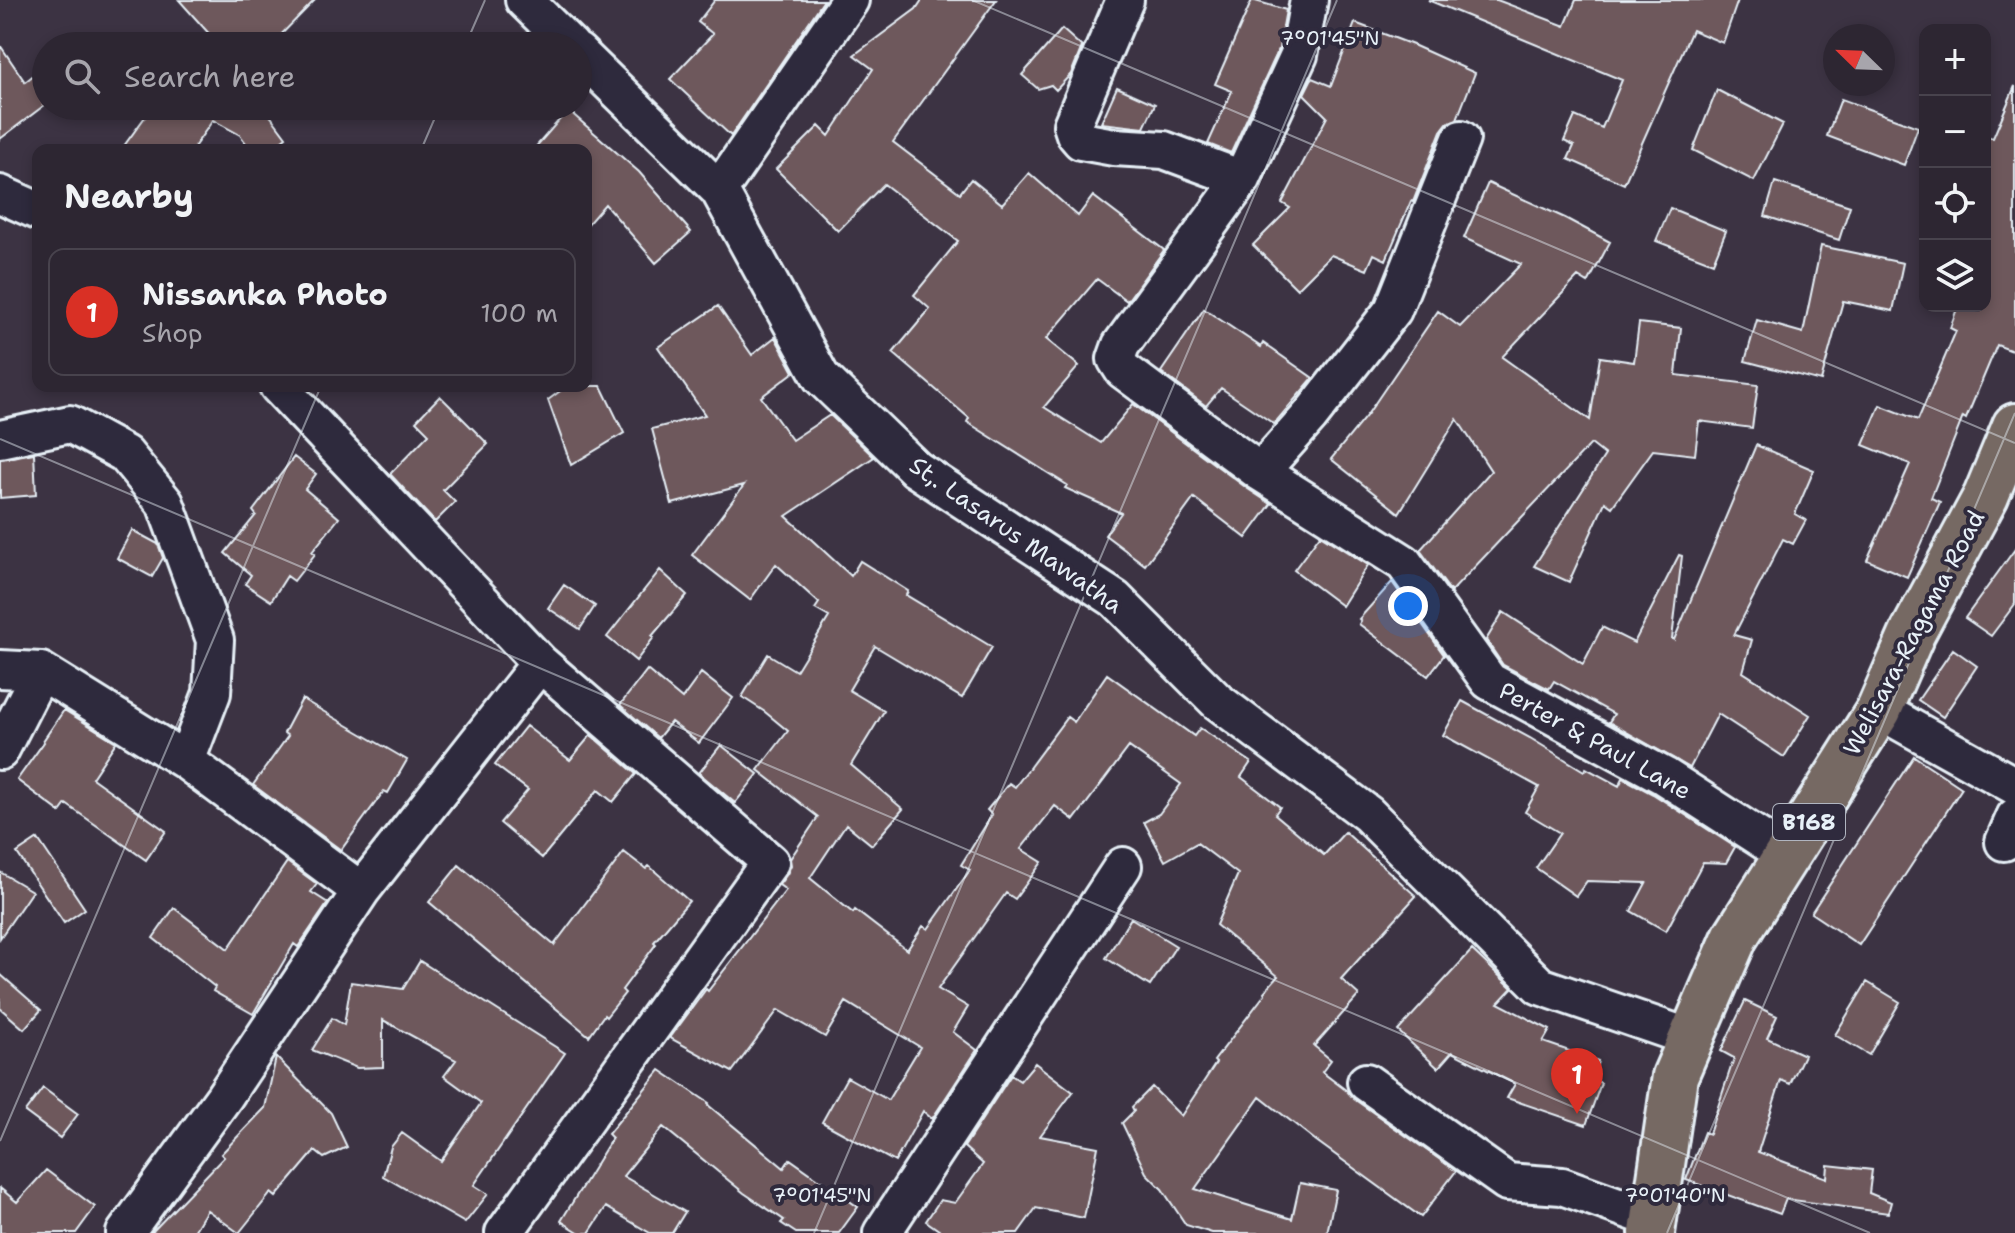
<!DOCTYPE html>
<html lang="en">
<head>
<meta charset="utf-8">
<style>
  body { margin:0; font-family:"Shantell Sans",sans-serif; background:#352e3a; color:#f1f3f6 }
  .controls { position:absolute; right:24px; top:24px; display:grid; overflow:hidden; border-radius:16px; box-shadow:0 4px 12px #0003 }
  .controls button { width:72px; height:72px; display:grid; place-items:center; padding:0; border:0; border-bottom:2px solid #48434d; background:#2d2632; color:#f1f3f6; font:40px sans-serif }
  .compass { position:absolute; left:1823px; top:24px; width:72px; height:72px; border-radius:50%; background:#2d2632; box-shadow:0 4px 12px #0003; rotate:293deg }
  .you { position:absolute; left:1408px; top:606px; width:28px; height:28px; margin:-20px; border:6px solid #fff; border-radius:50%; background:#1a73e8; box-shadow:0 0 0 12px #1a73e833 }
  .badge { display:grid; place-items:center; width:52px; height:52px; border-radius:50%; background:#d93025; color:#fff; font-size:26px; font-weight:700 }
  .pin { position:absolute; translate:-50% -66px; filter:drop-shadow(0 2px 4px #0008) }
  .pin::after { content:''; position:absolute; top:42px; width:28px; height:24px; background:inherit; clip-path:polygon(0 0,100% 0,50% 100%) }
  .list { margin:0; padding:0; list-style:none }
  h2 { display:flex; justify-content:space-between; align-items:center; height:104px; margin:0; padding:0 32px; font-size:34px }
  h2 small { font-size:26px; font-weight:400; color:#a7a5ac }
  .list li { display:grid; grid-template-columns:52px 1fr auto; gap:24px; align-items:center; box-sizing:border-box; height:128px; margin:0 16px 16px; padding:0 16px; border:2px solid #48434d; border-radius:16px }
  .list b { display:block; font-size:30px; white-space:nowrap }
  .list p { margin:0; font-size:26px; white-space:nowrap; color:#a7a5ac }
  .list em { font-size:26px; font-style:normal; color:#a7a5ac }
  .icon { flex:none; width:44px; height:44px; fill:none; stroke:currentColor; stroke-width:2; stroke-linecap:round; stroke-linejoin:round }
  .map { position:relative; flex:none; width:2015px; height:1233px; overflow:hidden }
  .search { position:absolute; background:#2d2632; box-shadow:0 4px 12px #0003; left:32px; top:32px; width:560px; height:88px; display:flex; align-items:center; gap:20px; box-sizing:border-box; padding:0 28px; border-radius:44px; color:#a7a5ac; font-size:30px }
  .panel { position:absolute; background:#2d2632; box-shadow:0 4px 12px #0003; left:32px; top:144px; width:560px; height:248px; border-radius:16px }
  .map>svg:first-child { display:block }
  .building { fill:#6e585c; stroke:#e8f1f8; stroke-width:2 }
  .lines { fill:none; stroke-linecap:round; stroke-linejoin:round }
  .minor-casing { stroke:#e8f1f8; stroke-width:42 }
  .major-casing { stroke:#e8f1f8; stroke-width:50 }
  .minor { stroke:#2f2a3d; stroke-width:36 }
  .major { stroke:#766964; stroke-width:44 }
  .ticks { fill:none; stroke:#e8f1f8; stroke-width:2; stroke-opacity:0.45 }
  .labels { text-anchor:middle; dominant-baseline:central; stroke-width:8; stroke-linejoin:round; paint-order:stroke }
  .shield { fill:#2f2a3d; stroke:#b0b5c0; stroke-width:2 }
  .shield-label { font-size:22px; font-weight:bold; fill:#e8f1f8 }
  .street-label { font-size:24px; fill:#e8f1f8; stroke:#2f2a3d }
  .ticks-label { font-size:20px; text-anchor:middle; fill:#e8f1f8; stroke:#2f2a3d; stroke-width:8; stroke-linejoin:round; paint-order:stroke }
</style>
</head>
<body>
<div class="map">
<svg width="2015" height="1233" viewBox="0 0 2015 1233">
  <rect width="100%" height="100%" fill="#3c3343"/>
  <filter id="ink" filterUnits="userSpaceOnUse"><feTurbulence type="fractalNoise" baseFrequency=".0125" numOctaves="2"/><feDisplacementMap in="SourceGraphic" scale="16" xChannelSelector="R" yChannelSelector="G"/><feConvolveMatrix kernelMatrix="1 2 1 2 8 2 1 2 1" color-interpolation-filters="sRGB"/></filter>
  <g filter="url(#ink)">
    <path class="building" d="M179,0H315L270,46H220Z
      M715,0H824L731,136L670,79L713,34L698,22Z
      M922,0H996L893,142L960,193L971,179L1002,204L1029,173L1078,216L1093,196L1164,250L1127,301L1097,279L1046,339L1079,366L1044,407L1101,443L1133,404L1248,489L1271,504L1246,538L1194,498L1145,565L1105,535L1121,513L1065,488L1067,485L967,422L969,418L893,353L930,309L914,295L958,241L884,184L838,231L776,169L819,126L829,136L873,69L854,55L916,9Z
      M1252,0L1286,10L1279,49L1231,153L1208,144L1232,91L1215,84Z
      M1428,0H1497L1565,26L1576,0H1738L1723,43L1692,30L1624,184L1568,159L1574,146L1564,141L1575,116L1602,128L1622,80Z
      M1355,23L1413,45L1475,73L1457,119L1447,123L1441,131L1413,202L1411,201L1386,260L1374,254L1367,270L1331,255L1297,289L1253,245L1290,208L1282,203L1327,117L1304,94L1312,78L1331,86Z
      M1062,29L1082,47L1071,74L1056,90L1051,85L1038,89L1022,75Z
      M0,45L25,82L46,65V104L0,139Z
      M2015,86V352L1997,345L1966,419L1963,417L1931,498L1940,502L1907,577L1867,560L1910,464L1863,445L1880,405L1918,420L1956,331L1950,328L1958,306H1985V136L1993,138Z
      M1117,87L1155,104L1144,128L1101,123Z
      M1717,90L1783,124L1754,181L1693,150Z
      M1841,99L1918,127L1904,165L1827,136Z
      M153,106H263L286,137L269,150H251L240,135L213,120L192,150H121Z
      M568,110L639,172L691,232L656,263L605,204L586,226V150H533Z
      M1775,182L1850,206L1839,240L1765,216Z
      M1488,183L1565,218L1610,242L1588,283L1578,277L1502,357L1590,420L1600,357L1634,362L1639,323L1681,328L1676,375L1758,385L1752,428L1699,421L1695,455L1653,450L1612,507L1605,502L1569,582L1534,566L1605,455L1591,444L1451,592L1420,550L1491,471L1457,419L1399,513L1331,459L1367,415L1438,311L1460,327L1521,264L1464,238Z
      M1670,208L1726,231L1713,263L1656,241Z
      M1821,246L1903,263L1893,311L1843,301L1821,381L1745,361L1757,320L1803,333Z
      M718,306L752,355L775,337L794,372L761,397L792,440L830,415L874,457L786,516L851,576L860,561L908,591L906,595L992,647L962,698L875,646L849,690L884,711L851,765L903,809L872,845L846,824L810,878L853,913L855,910L907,950L923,926L928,929L970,870L961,865L992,815L987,810L1009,783L1015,787L1067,717L1074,722L1107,674L1194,736L1200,728L1251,762L1241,777L1280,807L1275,814L1324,855L1345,832L1416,896L1341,979L1359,995L1314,1046L1331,1060L1322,1072L1347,1091L1354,1099L1456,1171L1421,1217L1315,1140L1260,1097L1195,1189L1292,1219L1300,1183L1336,1190L1327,1233H1212L1186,1225L1162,1189L1146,1173L1122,1123L1134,1111L1132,1107L1152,1087L1181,1116L1216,1063L1214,1061L1265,994L1264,992L1278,976L1216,925L1238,874L1197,843L1165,861L1144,822L1159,814L1181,784L1129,747L1074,820L1055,806L1021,849L1042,862L1015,899L1006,893L938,989L968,1007L953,1032L977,1050L932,1119L923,1111L895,1162L822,1122L847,1077L888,1100L920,1047L846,1002L825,1037L778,1010L732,1072L670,1038L706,989L708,991L786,890L779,885L787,874L791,865L790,859L818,817L758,770L788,731L765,712L742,697L768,654L796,671L829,617L815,609L819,603L776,564L750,600L692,555L744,485L672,504L652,429L705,415L658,347Z
      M1204,309L1261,347L1263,343L1313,378L1274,424L1221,388L1206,406L1161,372Z
      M567,386H601L624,433L571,465L548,400Z
      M440,396L488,444L443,490L455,502L435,522L390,474L429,434L416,421Z
      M1756,445L1814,470L1795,514L1806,520L1793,544L1783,539L1734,635L1752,640L1743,672L1810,715L1784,757L1718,714L1690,768L1609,722L1614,714L1554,681L1549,689L1503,665L1486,640L1503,612L1583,664L1602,627L1634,643L1679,555L1682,556L1672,639L1674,640Z
      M34,453L36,495L0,498V459Z
      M294,457L316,474L305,489L339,518L312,552L315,554L294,581L287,576L271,601L245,584L251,575L225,553L256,515L253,511Z
      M132,530L158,544L163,558L152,577L117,558Z
      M1320,535L1368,565L1342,606L1294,570Z
      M2015,549V604L1991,636L1965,618Z
      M660,570L687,595L652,636L654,637L636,661L607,637Z
      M1392,582L1444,655L1428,676L1359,624L1361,621L1359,619Z
      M564,585L595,606L580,629L548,608Z
      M1953,649L1977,666L1943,717L1918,700Z
      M647,670L682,699L701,673L733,698L699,743L671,722L658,738L620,705Z
      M302,699L407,760L388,793L384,791L341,850L253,785L288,736L284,733Z
      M1462,701L1530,738L1584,771L1586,768L1619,786L1623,778L1653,794L1735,847L1726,863L1703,862L1666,931L1631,911L1646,883L1587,881L1576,896L1536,868L1560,833L1525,812L1539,787L1443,735Z
      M64,710L116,742L92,778L166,831L146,860L66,804L60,812L17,780L44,742L43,741Z
      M526,726L570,760L591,735L636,774L613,802L598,790L542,858L500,823L528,790L495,765Z
      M721,745L758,774L735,803L699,773Z
      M1914,756L1962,788L1859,945L1811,913Z
      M38,839L85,909L64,923L17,853Z
      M624,852L646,869L649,866L689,901L654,942L656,944L622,990L625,993L606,1017L604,1015L589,1036L429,902L459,865L554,945Z
      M287,862L317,884L311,892L328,903L298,947L294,944L253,1014L213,991L215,987L153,938L174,908L228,949Z
      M0,872L32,891L0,938Z
      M1131,918L1176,946L1150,986L1106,958Z
      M1472,950L1512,988L1498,1003L1550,1030L1543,1042L1598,1061L1593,1079L1601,1083L1586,1125L1507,1098L1515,1084L1452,1052L1438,1068L1398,1031Z
      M420,961L565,1053L474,1185L488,1194L465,1223L383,1176L391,1147L402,1133L441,1161L481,1103L444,1076L456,1060L383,1020V1067L357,1068L312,1050L332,1018L344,1025L351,982L403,989Z
      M0,974L41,1010L24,1029L0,1008Z
      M1867,982L1900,1002L1869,1055L1835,1035Z
      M1745,1001L1777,1016L1767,1038L1804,1055L1790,1084L1781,1080L1758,1152L1827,1178L1828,1165L1872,1170L1869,1193L1891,1202L1888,1213L1786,1199L1780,1214L1686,1180L1704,1132L1709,1134L1734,1058L1721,1051Z
      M276,1057L331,1113L347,1147L324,1158L315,1151L276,1197L271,1193L239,1233L207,1210L193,1233H151L224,1157L221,1154L265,1108Z
      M1035,1063L1073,1092L1040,1136L1098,1147L1084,1218L1036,1208L1018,1233H943L926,1221L940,1200L955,1203L983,1164L964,1147L1011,1075L1020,1081Z
      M660,1070L709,1103L708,1105L784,1168L790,1159L858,1207L839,1233H796L781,1223L784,1220L744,1193L663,1127L623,1176L685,1212L672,1233H650L606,1207L589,1233H580L561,1221L612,1138L608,1134Z
      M43,1088L78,1114L60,1138L25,1112Z
      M46,1170L95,1207L76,1233H0V1188L17,1202Z"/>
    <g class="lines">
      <g class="minor-casing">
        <path id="minor" d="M524,0L571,46
          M1125,0L1072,125L1075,134L1081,141L1114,147L1164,150L1242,179
          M1309,0L1299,55L1242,179L1121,345L1116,359L1123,370L1260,472L1404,563L1489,681L1664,776L1788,856
          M578,52L719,190L821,377L916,469L1115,599L1217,701L1368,814L1540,986L1691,1038
          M719,190L850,0
          M0,194L38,211
          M278,386L540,663L770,862L504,1233
          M0,439L70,424L125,454L165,503L215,640L212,693L186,761
          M1260,472L1310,416L1393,310L1461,139
          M0,669L41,671L186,761L361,891
          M1879,710L2015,786
          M0,751L41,671
          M2004,842L2015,817
          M1366,1082L1507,1182L1562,1186L1654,1219
          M125,1233L224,1097L361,891L540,663
          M882,1233L1123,866"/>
      </g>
      <g class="major-casing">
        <path id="major" d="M1652,1233L1675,1076L1735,937L1879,710L1913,632L1986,496L2015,426"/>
      </g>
      <use href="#minor" class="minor"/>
      <use href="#major" class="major"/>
    </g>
  </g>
  <path class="ticks" d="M972,0L2015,443M465,46L485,0M421,150L440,106M0,439L1870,1233M0,1141L321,386M814,1233L1337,0M1667,1233L2015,413"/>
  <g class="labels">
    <rect class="shield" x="1773" y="804" width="72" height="36" rx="6"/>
    <g class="shield-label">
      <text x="1809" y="822">B168</text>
    </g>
    <g class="street-label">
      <text transform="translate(1016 535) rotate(35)">St,. Lasarus Mawatha</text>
      <text transform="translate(1914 633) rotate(-62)">Welisara-Ragama Road</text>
      <text transform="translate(1595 741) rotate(29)">Perter &amp; Paul Lane</text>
    </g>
  </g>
  <g class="ticks-label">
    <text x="1330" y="45">7°01'45"N</text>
    <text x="822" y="1202">7°01'45"N</text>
    <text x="1675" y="1202">7°01'40"N</text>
  </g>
</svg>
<div class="controls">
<button>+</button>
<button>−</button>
<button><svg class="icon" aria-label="locate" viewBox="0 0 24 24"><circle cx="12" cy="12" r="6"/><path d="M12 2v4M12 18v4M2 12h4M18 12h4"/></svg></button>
<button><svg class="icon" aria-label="layers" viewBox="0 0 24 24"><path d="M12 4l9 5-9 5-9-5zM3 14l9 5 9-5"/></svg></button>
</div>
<svg class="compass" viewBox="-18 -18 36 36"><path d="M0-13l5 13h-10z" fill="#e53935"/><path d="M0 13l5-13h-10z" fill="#a7a5ac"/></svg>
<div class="you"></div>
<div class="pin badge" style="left:1577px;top:1114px">1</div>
<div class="search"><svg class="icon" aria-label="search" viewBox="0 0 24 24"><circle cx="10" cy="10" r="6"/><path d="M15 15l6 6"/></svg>Search here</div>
<section class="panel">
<h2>Nearby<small></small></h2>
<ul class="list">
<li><span class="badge">1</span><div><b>Nissanka Photo</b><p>Shop</p></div><em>100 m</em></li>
</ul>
</section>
</div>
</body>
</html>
